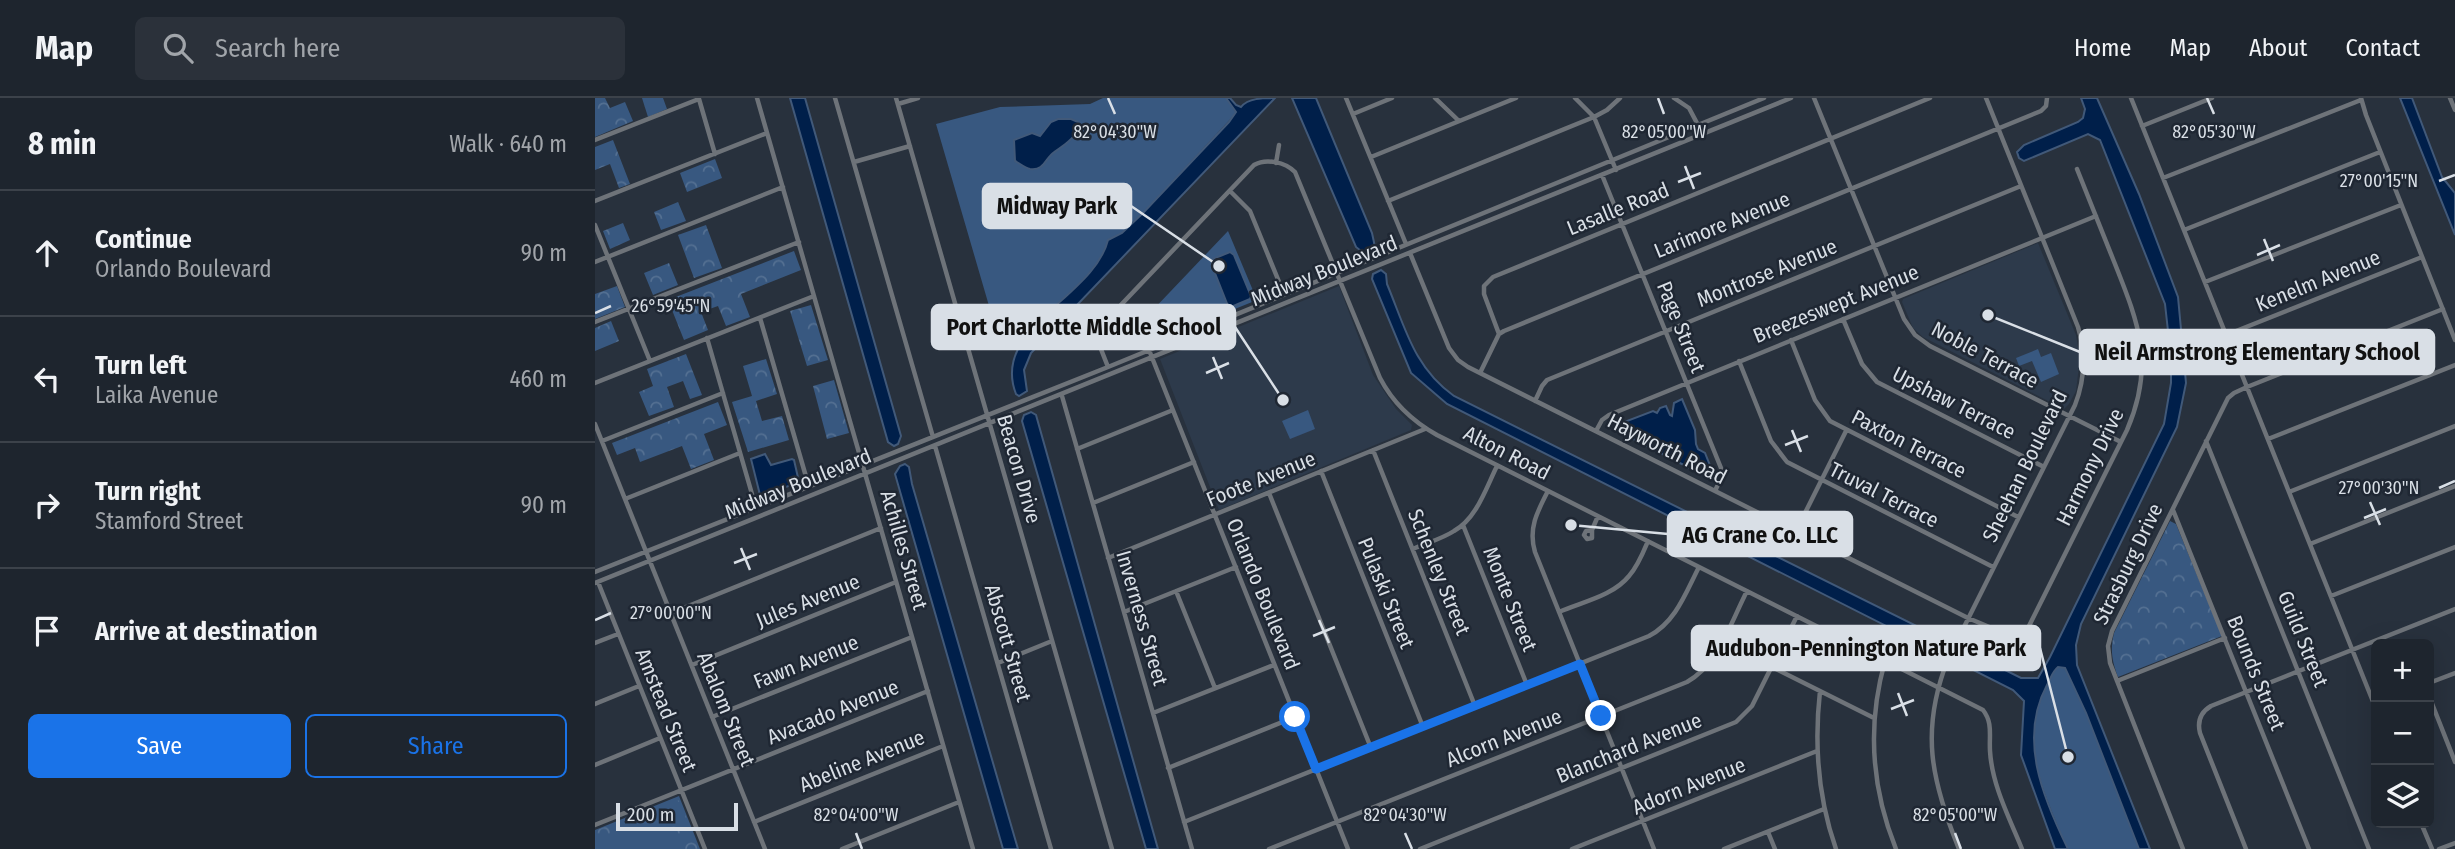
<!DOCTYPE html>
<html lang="en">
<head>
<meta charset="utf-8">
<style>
  body { margin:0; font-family:"Fira Sans Condensed",sans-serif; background:#2b313a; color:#f1f3f6 }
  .controls { position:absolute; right:21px; bottom:21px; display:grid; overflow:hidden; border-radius:10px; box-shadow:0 7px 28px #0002 }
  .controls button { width:63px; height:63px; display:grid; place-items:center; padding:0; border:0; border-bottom:2px solid #3c424a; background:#1e252e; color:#f1f3f6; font:35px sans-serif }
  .scale { position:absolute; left:21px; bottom:18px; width:122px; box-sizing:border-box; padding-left:7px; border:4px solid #d9dfe6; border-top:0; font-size:19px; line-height:24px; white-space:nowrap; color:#d9dfe6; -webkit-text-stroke:5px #1f2733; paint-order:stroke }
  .stop { position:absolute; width:21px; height:21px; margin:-16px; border:5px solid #1a73e8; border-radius:50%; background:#fff }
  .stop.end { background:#1a73e8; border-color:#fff; box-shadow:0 2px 7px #0008 }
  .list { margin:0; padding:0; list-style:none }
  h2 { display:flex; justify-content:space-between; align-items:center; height:91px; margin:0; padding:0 28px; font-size:30px }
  h2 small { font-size:23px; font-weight:400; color:#a1a5aa }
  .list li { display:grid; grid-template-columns:46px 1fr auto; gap:21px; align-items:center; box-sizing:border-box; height:126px; padding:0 28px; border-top:2px solid #3c424a }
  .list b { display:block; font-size:26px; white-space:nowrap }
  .list p { margin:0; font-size:23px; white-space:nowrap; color:#a1a5aa }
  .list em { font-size:23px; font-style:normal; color:#a1a5aa }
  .actions { display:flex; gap:14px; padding:21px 28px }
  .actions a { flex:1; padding:16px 0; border:2px solid #1a73e8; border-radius:10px; text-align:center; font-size:24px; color:#1a73e8 }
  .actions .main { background:#1a73e8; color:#fff }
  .icon { flex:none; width:38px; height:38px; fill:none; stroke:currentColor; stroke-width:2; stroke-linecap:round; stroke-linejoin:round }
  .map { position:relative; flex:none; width:1860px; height:751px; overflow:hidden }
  header { display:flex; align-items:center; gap:42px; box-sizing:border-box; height:98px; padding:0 35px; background:#1e252e; border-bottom:2px solid #3c424a }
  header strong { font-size:33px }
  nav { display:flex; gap:38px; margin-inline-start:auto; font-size:24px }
  .search { width:490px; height:63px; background:#2b313a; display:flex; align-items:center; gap:18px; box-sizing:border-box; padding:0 24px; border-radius:10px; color:#a1a5aa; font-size:26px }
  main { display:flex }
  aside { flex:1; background:#1e252e }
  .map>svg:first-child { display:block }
  .built { fill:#2d3a4b }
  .green { fill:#385880 }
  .forest { fill:url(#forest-crowns) }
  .water { fill:#001f4a; stroke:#415979; stroke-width:2 }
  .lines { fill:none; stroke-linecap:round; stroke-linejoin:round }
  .minor { stroke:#6e7379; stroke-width:4.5 }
  .route { stroke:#1a73e8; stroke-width:9 }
  .ticks { fill:none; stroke:#d9dfe6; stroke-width:2.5 }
  .labels { text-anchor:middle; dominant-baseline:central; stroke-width:5; stroke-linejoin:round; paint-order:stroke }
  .street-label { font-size:21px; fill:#d9dfe6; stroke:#1f2733 }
  .ticks-label { font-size:18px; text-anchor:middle; fill:#d9dfe6; stroke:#1f2733; stroke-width:5; stroke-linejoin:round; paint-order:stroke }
  .leader { fill:none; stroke:#d9dfe6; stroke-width:2.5 }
  .callout-dot { fill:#d9dfe6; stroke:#1f2733; stroke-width:2.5 }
  .callout { fill:#d9dfe6; stroke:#d9dfe6; stroke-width:2.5 }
  .callout-label { font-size:23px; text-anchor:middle; font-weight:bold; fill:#111 }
</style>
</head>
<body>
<header>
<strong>Map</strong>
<div class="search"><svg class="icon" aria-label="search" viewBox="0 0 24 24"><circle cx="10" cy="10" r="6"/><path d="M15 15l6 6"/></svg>Search here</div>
<nav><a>Home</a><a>Map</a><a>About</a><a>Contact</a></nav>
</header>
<main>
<aside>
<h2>8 min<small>Walk · 640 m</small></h2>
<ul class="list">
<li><svg class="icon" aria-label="ahead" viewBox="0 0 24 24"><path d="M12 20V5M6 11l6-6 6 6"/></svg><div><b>Continue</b><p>Orlando Boulevard</p></div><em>90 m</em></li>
<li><svg class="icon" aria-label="left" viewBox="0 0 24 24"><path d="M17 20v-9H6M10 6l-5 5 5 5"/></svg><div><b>Turn left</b><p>Laika Avenue</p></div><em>460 m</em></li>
<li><svg class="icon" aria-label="right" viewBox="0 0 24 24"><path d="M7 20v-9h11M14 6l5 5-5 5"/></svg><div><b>Turn right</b><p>Stamford Street</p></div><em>90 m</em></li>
<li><svg class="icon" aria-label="arrive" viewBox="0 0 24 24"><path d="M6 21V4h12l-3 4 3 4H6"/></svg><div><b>Arrive at destination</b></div></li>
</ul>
<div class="actions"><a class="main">Save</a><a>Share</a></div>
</aside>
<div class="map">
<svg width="1860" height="751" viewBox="0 0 1860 751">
  <defs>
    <pattern id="forest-crowns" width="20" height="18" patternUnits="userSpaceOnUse" patternTransform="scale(1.75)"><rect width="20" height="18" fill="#385880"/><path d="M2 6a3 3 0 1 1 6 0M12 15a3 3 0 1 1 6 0" fill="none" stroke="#547092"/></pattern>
  </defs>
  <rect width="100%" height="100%" fill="#28313d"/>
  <path class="built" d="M1443,145L1481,237L1485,260L1481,293L1474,306L1469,311L1328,239L1318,230L1307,204L1308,201Z
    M744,188L778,277L801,311L817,327L816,332L624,412L565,261Z"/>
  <path class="green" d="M508,0H632L641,15L548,115L527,135L513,142C502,183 442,215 422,252L406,249L341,26L405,9L495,6Z
    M633,133L662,202L566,241L555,215Z
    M1443,251L1446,259L1456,255L1464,276L1446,284L1437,263L1424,268L1421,260Z
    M713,312L720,331L695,341L687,323Z
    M1463,569L1470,570L1491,615L1544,751H1473L1468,741C1448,690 1422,642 1452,587C1455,581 1457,574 1463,569Z
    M84,698L105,751H0V732Z"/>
  <path class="forest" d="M0,0H10L15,10L30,4L38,23L0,39Z
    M47,0H68L72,11L53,19Z
    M18,42L35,86L24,90L15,66L0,72V49Z
    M120,61L127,80L92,94L85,75Z
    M83,104L91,123L66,132L59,114Z
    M28,125L35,142L15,151L8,133Z
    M111,127L127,170L99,180L83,137Z
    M199,153L206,172L146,196L155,219L131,228L123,208L106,214L113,232L89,242L73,202Z
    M74,165L83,187L58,197L49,175Z
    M22,188L30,209L0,221V196Z
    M216,207L233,262L212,268L195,213Z
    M16,223L24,243L0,253V230Z
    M91,256L107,297L95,301L88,283L72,289L79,309L54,318L44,294L58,288L52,271Z
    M171,261L182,296L161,303L167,323L187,318L194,342L153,354L137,304L157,298L148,268Z
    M239,282L254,335L232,341L218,288Z
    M123,304L132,327L109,336L119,362L96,371L87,348L45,364L40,350L22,357L17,345Z
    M1575,423L1581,426L1627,538L1523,579C1517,563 1515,552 1519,535Z
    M83,702L86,706L104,751H73L77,740L75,721L74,718L68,716L63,708Z
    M36,718L17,729V739L0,749V733Z"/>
  <path class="water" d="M195,0H210L306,338L303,346L299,348L293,344Z
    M631,0H635L641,7L646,9C653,0 668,0 680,0L436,255L429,272L432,293L424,298L421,296C395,230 499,199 513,142L527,135L548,115L634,24L641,14Z
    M697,0H721L777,135L780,149L778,154L771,157L761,149Z
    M1486,0H1502L1544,96L1583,199L1591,285L1582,329L1486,526L1481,547L1482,567L1555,751H1544L1491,615L1470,570L1463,569C1457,574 1456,580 1452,587C1423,641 1448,700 1473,751H1460L1426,657L1429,603L1418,592L852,306L816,275L777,181L778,176L786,172L791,176L792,186C810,229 819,270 859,298L1426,580H1443L1455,559L1569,326L1576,285V260L1570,206L1505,42L1493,36L1429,63L1424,60L1422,54L1429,47L1483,24L1488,20L1490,11Z
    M1805,0H1817L1847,79L1860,95V137Z
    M463,21H476L483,24L484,32C477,42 468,48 458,55C450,61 449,73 435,71C430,70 424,65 420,63L419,42L437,35L445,38L456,24Z
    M635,154L639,157L656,198L655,201L636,209L633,208L616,165L618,161Z
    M1087,301L1100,332L1101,346L1103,351L1110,355L1116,370L1112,377H1108L1021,332L1024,326L1058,313L1062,315L1065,310L1071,308L1075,317L1077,318L1079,305Z
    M436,314L441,317L563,751H551L427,323L429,317Z
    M170,356L176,367L197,361L199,362L204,384L168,398L165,397L156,361Z
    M310,366L314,369L317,386L423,751H408L300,376L305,368Z"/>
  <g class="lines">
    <path class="minor" d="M162,0L378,751
      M240,0L338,339
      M301,0L517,751
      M751,0L811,146
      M840,0L864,23
      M980,0L999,19L1021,72
      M1079,0L1094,10L1103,27
      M1219,0L1309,221L1320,237L1335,248L1526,344
      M1536,0L1781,611
      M1766,0L1771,17L1860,242
      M1855,0L1860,12
      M104,1L120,56
      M303,6L323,0
      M758,16L797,0
      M1547,28L1617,0
      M0,42L104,1
      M776,59L921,0
      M259,64L315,48
      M681,65L684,47
      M1007,77L1126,370V380L1120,393
      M1568,80L1766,2
      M635,93L655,113L689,196
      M0,103L172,35
      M793,103L999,19L1012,12L1025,0
      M0,127L55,263
      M1589,132L1785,54
      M815,155L854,250L863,262L873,269L1373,520L1418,539L1429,535L1433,530L1532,332C1561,265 1543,224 1518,161C1506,131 1494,101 1482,71
      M0,164L188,89
      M1610,184L1806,107
      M165,220L214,389
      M1248,221L1267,266L1282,284L1449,369
      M0,224L204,144
      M904,236L889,196V188L898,179L1335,0
      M1631,237L1827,159
      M112,240L161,410
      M1196,242L1220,302L1235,323L1423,419
      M554,252L753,751
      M1144,263L1176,343L1192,364L1398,469
      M513,269L502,241L504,230L659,67C671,60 690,64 700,74L785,280C798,305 817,323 842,337L1388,612C1398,625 1394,637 1395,653C1397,687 1414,719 1427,751
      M885,275L904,236L909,233L1446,13L1451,8L1452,0
      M0,285L219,198
      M467,298L597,751
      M940,303L947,288L952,282L1426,88
      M0,326L170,751
      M1001,333L1007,322L1014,317L1501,118
      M1673,341L1860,267
      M7,343L128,295
      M1611,343L1774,751
      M340,348L456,751
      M482,351L578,312
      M778,352L880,608
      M726,373L828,629
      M953,393C942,414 933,431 940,454L1059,751
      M1694,394L1860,328
      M674,395L776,650
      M30,401L145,355
      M498,405L599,364
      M1578,412L1714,751
      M868,427L932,587
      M997,432V440L992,441L989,437L991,433L997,432L1003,418
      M1201,433L1251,333
      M1715,446L1860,388
      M818,451C831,445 847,441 859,433C882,420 891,390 902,368
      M513,460L830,331
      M0,474L513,269L1169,0
      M3,484L110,751
      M0,485L1196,0
      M581,493L620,590
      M1736,498L1860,449
      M529,514L641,469
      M964,514C987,504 1018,498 1034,478C1043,468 1048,455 1053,443
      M76,515L286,430
      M0,545L23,536
      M1290,563C1272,627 1276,689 1301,751
      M403,565L457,543
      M97,567L301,484
      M1177,569L1279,620
      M1522,583L1630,540
      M1834,585L1860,575
      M1225,593C1219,647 1223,700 1241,751
      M1834,598L1860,664
      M0,606L44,588
      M558,615L679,567
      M117,619L317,539
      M0,667L65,640
      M573,670L700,619
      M159,724L348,648
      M589,724L1054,538C1081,524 1091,494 1104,469
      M1826,725L1837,751
      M0,727L333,593
      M1173,734L1180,751
      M247,751L364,704
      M674,751L1092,584C1123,567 1136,524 1152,493
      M825,751L1141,624L1157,608L1202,518
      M977,751L1222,653
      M1129,751L1229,711
      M1364,751C1336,682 1325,632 1353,561L1480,307C1490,281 1491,255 1483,229L1391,0
      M1588,751L1515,565L1513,548L1517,533L1633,300L1639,295L1652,289L1848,211
      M1651,751L1605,635C1602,623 1606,614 1616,608L1860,511
      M1844,751L1860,745"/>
  </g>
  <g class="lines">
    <path class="route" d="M700,619L721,671L985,566L1006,618"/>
  </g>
  <path class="ticks" d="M513,0L520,16M1063,0L1069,16M1612,0L1619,16M1090,68L1099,91M1844,83L1860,77M1083,84L1106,75M1669,141L1678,163M1662,157L1685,147M0,215L16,208M618,259L627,281M611,275L634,265M1197,332L1206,354M1190,347L1213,338M1844,390L1860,383M1775,404L1785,427M1769,420L1791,411M146,450L155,472M139,465L162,456M0,522L16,515M724,522L734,545M718,538L740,529M1303,595L1312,618M1296,611L1319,602M261,735L267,751M810,735L817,751M1360,735L1366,751"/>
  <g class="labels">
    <g class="street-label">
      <text transform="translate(1023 111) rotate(-22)">Lasalle Road</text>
      <text transform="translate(1127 127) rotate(-22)">Larimore Avenue</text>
      <text transform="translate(729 173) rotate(-22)">Midway Boulevard</text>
      <text transform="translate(1172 175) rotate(-22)">Montrose Avenue</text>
      <text transform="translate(1723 183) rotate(-22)">Kenelm Avenue</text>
      <text transform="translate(1241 206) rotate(-22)">Breezeswept Avenue</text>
      <text transform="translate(1086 229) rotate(68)">Page Street</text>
      <text transform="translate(1390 257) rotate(28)">Noble Terrace</text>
      <text transform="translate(1359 305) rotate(27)">Upshaw Terrace</text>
      <text transform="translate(1314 346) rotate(27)">Paxton Terrace</text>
      <text transform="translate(1072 351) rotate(27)">Hayworth Road</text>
      <text transform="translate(912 355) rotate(27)">Alton Road</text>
      <text transform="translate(1430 368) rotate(-64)">Sheehan Boulevard</text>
      <text transform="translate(1495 369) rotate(-64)">Harmony Drive</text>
      <text transform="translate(424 371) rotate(74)">Beacon Drive</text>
      <text transform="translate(666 381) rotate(-22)">Foote Avenue</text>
      <text transform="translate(203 386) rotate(-22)">Midway Boulevard</text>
      <text transform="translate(1289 397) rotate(27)">Truval Terrace</text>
      <text transform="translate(309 452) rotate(74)">Achilles Street</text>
      <text transform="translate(1533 466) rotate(-64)">Strasburg Drive</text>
      <text transform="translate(844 474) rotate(68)">Schenley Street</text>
      <text transform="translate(791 495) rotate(68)">Pulaski Street</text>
      <text transform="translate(668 496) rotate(68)">Orlando Boulevard</text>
      <text transform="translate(915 501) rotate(68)">Monte Street</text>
      <text transform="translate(213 503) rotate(-22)">Jules Avenue</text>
      <text transform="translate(547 520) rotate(74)">Inverness Street</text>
      <text transform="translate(1708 541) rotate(68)">Guild Street</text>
      <text transform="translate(413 545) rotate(74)">Abscott Street</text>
      <text transform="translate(211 564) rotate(-22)">Fawn Avenue</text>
      <text transform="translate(1661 575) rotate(68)">Bounds Street</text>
      <text transform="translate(131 611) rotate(68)">Abalom Street</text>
      <text transform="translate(71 612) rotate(68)">Amstead Street</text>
      <text transform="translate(238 614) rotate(-22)">Avacado Avenue</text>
      <text transform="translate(909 640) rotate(-22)">Alcorn Avenue</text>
      <text transform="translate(1034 650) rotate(-22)">Blanchard Avenue</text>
      <text transform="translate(267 663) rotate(-22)">Abeline Avenue</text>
      <text transform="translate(1094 688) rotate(-22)">Adorn Avenue</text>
    </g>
  </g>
  <g class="ticks-label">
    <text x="520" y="40">82°04'30"W</text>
    <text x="1069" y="40">82°05'00"W</text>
    <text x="1619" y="40">82°05'30"W</text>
    <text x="1784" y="89">27°00'15"N</text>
    <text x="76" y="214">26°59'45"N</text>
    <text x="1784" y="396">27°00'30"N</text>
    <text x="76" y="521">27°00'00"N</text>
    <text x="261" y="723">82°04'00"W</text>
    <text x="810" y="723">82°04'30"W</text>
    <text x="1360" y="723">82°05'00"W</text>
  </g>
  <path class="leader" d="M624 168L536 108M688 302L640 229M1393 217L1485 254M976 427L1073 436M1473 659L1445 550"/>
  <g class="callout-dot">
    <circle cx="624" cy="168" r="7"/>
    <circle cx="688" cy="302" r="7"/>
    <circle cx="1393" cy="217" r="7"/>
    <circle cx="976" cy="427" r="7"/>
    <circle cx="1473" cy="659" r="7"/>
  </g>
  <g class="callout">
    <rect x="388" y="86" width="148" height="44" rx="7"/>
    <rect x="337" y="207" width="303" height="44" rx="7"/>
    <rect x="1485" y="232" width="354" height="44" rx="7"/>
    <rect x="1073" y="414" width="184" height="44" rx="7"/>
    <rect x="1097" y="528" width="348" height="44" rx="7"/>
  </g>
  <g class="callout-label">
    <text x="462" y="116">Midway Park</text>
    <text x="489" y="237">Port Charlotte Middle School</text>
    <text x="1662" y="262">Neil Armstrong Elementary School</text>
    <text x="1165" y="445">AG Crane Co. LLC</text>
    <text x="1271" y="558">Audubon-Pennington Nature Park</text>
  </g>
</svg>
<div class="controls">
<button>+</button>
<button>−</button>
<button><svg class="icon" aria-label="layers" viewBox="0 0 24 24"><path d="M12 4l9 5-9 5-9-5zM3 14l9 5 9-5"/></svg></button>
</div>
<div class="scale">200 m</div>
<div class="stop" style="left:700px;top:619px"></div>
<div class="stop end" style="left:1006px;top:618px"></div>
</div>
</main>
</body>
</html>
